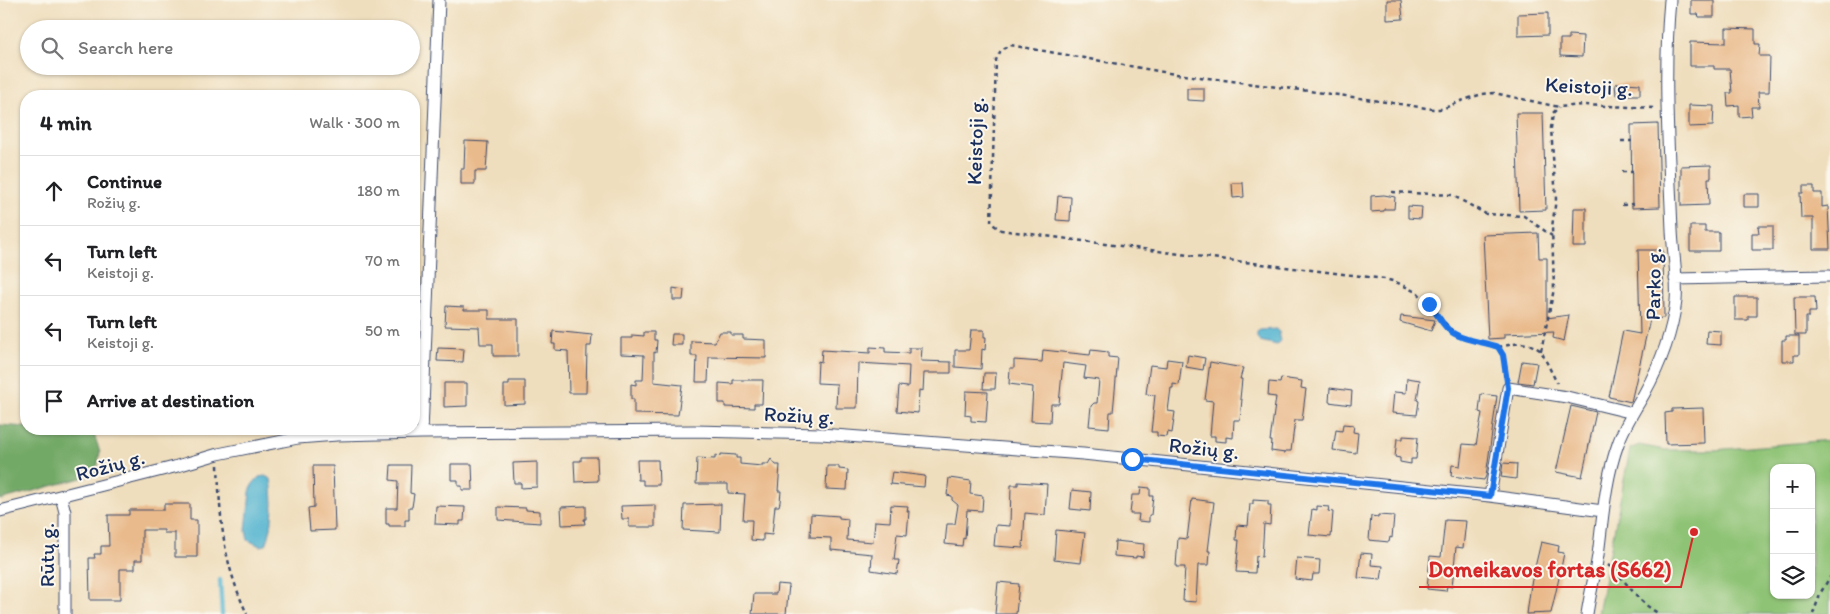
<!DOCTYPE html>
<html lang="en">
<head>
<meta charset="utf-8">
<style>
  body { margin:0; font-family:Itim,sans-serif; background:#f6f6f6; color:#202124 }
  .controls { position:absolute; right:15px; bottom:15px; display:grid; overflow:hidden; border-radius:10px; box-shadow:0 1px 4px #0004 }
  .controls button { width:45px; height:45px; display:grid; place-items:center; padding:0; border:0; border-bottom:1px solid #e0e0e0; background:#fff; color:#202124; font:25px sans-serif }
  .stop { position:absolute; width:15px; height:15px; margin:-11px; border:4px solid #1a73e8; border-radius:50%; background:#fff }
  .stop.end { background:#1a73e8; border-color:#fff; box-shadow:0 1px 5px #0008 }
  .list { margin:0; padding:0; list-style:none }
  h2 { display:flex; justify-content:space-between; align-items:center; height:65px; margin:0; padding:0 20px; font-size:21px }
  h2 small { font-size:16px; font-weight:400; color:#757577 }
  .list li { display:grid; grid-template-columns:32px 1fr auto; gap:15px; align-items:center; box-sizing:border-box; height:70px; padding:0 20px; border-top:1px solid #e0e0e0 }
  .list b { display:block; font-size:19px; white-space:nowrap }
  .list p { margin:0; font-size:16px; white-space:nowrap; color:#757577 }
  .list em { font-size:16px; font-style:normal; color:#757577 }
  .icon { flex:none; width:28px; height:28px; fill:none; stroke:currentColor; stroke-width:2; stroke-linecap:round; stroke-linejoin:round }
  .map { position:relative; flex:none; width:1830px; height:614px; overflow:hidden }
  .search { position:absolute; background:#fff; box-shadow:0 1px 4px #0004; left:20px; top:20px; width:400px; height:55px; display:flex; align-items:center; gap:12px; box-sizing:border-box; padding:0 18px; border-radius:28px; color:#757577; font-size:19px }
  .panel { position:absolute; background:#fff; box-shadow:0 1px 4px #0004; left:20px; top:90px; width:400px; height:345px; border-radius:20px }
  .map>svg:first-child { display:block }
  .green { fill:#8ec375; stroke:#54796a; fill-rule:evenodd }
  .forest { fill:#72a966; stroke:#466c62 }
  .water { fill:#50b2cf; stroke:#367096 }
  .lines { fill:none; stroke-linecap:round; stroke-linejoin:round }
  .stream { stroke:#50b2cf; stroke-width:4.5 }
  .building { fill:#e9ba8b }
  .minor-casing { stroke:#3b496c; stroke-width:13 }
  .path { stroke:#3b496c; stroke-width:2.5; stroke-dasharray:4 4; stroke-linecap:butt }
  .minor { stroke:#fff; stroke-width:11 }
  .route { stroke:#1a73e8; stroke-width:6 }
  .labels { text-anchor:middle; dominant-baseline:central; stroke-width:4; stroke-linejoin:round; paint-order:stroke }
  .street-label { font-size:21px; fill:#1b2f5e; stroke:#fbf7ec }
  .leader { fill:none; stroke:#d62828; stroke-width:2 }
  .callout-dot { fill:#d62828; stroke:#fbf7ec; stroke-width:2 }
  .callout-label { font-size:22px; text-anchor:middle; font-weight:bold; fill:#d62828; stroke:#fbf7ec; stroke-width:4; stroke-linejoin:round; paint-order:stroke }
</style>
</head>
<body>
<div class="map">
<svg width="1830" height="614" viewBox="0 0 1830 614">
  <rect width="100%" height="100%" fill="#fbf7ec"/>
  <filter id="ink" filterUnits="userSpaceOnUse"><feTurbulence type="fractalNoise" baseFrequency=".02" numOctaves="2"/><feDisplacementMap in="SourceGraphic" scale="10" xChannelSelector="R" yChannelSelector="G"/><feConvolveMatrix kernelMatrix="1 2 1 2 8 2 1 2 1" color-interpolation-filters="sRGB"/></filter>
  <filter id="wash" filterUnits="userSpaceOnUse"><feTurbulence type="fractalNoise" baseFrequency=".0096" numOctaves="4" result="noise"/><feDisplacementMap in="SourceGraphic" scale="20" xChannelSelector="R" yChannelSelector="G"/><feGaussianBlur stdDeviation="1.12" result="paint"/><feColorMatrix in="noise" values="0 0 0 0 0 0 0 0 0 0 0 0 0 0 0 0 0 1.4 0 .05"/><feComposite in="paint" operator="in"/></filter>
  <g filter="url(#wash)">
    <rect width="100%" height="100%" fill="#efdebd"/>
    <path class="green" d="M1830,440V614H1598L1630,449L1639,445L1665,450H1714ZM1774,468H1811V595H1774Z"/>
    <path class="forest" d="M0,425L26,427V429L93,431L100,452L96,474L0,500Z"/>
    <path class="water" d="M1276,329L1279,332L1281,341L1277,345L1260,341L1257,338V332L1260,330Z
      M265,476L271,479C274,500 274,526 266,545L260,546L248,540L246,531L250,492L252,485L259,477Z"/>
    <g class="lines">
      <path class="stream" d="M220,580L222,614"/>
    </g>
    <g id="blocks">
      <path class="building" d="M1387,0H1401L1403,19L1387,20Z
        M1691,0H1714V17H1699L1698,14H1691Z
        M1548,13V35L1518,36V14Z
        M1726,28L1755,29V44H1760L1759,56H1770L1769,92H1758L1759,107H1751L1752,116L1739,117V105L1728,106L1727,93H1732L1730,69H1714V66H1690V42L1726,43Z
        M1569,35L1583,36L1582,57L1560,56V39H1569Z
        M1625,83L1640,84V95H1616L1615,84Z
        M1187,88H1204V101L1187,100Z
        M1689,105L1714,106L1713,126L1689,127Z
        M1516,113H1543L1546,210L1519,211Z
        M1658,124L1660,207L1632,208L1631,125Z
        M465,141L488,142L486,171H475V184H461V169H464Z
        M1711,165V178H1708L1709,205L1681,206V166Z
        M1232,183H1243L1244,197L1233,198Z
        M1803,186H1814V193H1822V207L1828,206L1830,249H1813V218H1801L1800,193H1803Z
        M1744,194H1759V207H1744Z
        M1384,195L1395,197L1394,209H1384V211L1371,212V196Z
        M1058,196L1071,197L1070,221L1056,220Z
        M1408,206L1422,207L1421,219L1408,218Z
        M1574,208H1586V247H1573Z
        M1690,226H1705V232H1719V251H1690Z
        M1758,226H1773V250H1752V233H1759Z
        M1538,233L1539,258H1547V318L1569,315L1564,341L1553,338L1554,332L1504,334V338L1488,339L1483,235Z
        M1638,250H1663L1664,318L1650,319L1631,402L1609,397L1623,331L1640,334Z
        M673,288L684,290L683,300H673Z
        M1735,297H1757V316H1748V320H1735Z
        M1794,297H1815L1816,312H1809V317H1806V335H1795Z
        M446,306L464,307V310H489V319H518V356H493V344H480L479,327L445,326Z
        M1401,316L1435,320L1431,331L1400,322Z
        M971,330H984V337H986L985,350L982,349L981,369L955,367V350H969Z
        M1707,330L1721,331V345L1706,344Z
        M553,331L592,335L591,346H587L586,393H569L568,351L555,350V344H552Z
        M644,332H654V340H657L656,353L654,352V382L682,385L678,415L634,414V399H631V384L636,385V380H643L644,355L621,354V338H632V335L644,336Z
        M720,332H731V335H743V339L766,340V358L709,357L708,382H696L697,356H691V341L715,342Z
        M672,334H682V345H671Z
        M1786,336H1799V355H1794V361H1782V340H1786Z
        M870,347L885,348V352L909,353V348H922L921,361L951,362V373H924L923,391L919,390L918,413L897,411L899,386L908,387L909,366L858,363L857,408H836L837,384L817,383L818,361L821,362L822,350L870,353Z
        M438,348L464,349L463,362L437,361Z
        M1043,350L1090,355L1091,350L1108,352V357L1118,358L1113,412H1110L1109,428L1089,426L1091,406L1094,403H1097L1099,380L1084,378L1086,366L1063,363L1059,404H1051L1050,422L1031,421L1033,387L1009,384L1010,368H1014V360L1042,362Z
        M1188,355L1205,358L1203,370L1186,367Z
        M1167,359L1182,361L1179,385L1173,384V388H1171L1168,411L1175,412L1172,433L1168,432L1167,437L1157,436V432H1151L1155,395L1146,394L1150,365L1166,367Z
        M1522,361L1537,363L1533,384L1518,382Z
        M1210,362L1243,368L1240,379H1242L1240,399H1242L1240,420H1234L1233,438L1226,437V442L1215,441V436H1210L1213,401L1205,400Z
        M984,373H996L995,389H983Z
        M1281,378L1302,381L1301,388L1306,389L1302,420H1295L1291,451H1285V453L1271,451L1272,441H1270L1276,397L1268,396L1269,382L1280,383Z
        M1407,378L1420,380L1417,400L1419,401L1417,415L1392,413L1394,392L1406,393Z
        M733,380H763L762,404H754V408L725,407V403H719V383L733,384Z
        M509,381H525V404L504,405V385H509Z
        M444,383H467V406L444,407Z
        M1330,388L1352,391L1351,405L1329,402Z
        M966,391L988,392L986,422L971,421V416L965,415Z
        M1481,394L1497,396L1486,476L1484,480L1451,476L1452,465L1460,466L1463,444L1476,445L1482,413L1479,412Z
        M1571,406L1596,412L1582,477L1556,472Z
        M1703,408L1704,443L1666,444L1665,413L1672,412V409Z
        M1343,424L1354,425L1353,432L1358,433L1356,453L1333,450L1336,430L1342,431Z
        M1403,436L1418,437L1416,459H1411V464L1400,462V458L1395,457L1397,439H1403Z
        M721,454L736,455V458H740V464L762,466V464H768L771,459L776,465H780L778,491H781L780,502L779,506H775L772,535L763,534V541L751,540L752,520H743L745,494L728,493V484H696L697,458L715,459V455L721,456Z
        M581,457H597L598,481L575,482L574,461H581Z
        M637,460H658L659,485H643V480H638Z
        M537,462V487L521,488V483H514L513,463Z
        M1503,463L1517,464L1516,479L1501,477Z
        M451,464H472L473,490H462V486H458V480H451Z
        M391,465H411L410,493L414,494L412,507H409V520H405V526H389V524H386V508H397L398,481L390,480Z
        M313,466H333L335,530L310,531L308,508L314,507Z
        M827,466H839V469L848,470L847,490L826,489Z
        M892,472L925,476L924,487L890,484Z
        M949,478L971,481L970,494L983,496L982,511L967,510L965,539L963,538L962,546L945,544L947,524H955L958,505L952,500V496L947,495Z
        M1018,482L1047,484L1045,515L1025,513L1023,548L994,546L996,525L1010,526L1011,485H1018Z
        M1141,487L1150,488V496H1153L1151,515H1149V522L1138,521L1139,514H1130L1132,495H1140Z
        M1072,490L1091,492L1090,511L1070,509Z
        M1192,499L1214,502L1208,551H1210L1209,565H1198L1196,602L1183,601L1185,567H1176L1178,538L1187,539Z
        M1253,500L1268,501V505H1271L1270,525L1264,524L1262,557L1256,556L1255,573L1236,572L1239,540H1236L1237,525L1248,526L1250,504H1253Z
        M164,504H190V520H197V557H175V533H164V530H142V560H135V569H120V600H90L89,558H95L94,554H101V546H109L108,515H129V510H164Z
        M721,504L720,532L683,530L684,505Z
        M655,505V527H629V519H622L621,506Z
        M891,505L908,506L907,511H909L907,535L897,534L894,560H899L897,574L871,570L872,554L831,550V538L810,537L811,514L839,516V518L848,519L847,540L873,542L875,521L890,522Z
        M436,506L465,507L464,521H460V525L435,524Z
        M586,506V519H584L585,524L562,525L561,507Z
        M1317,506L1329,507L1328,511L1333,512L1331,537L1309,535L1312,509L1317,510Z
        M498,507L526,508V510L540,511V523L498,520Z
        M1378,515L1394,516L1392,538L1390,537L1389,542L1369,540L1371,516L1378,517Z
        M1445,520L1466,521L1463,548L1456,547L1452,587L1447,586L1446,591L1427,589L1430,556L1441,557Z
        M1056,530L1085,533L1081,563L1054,560Z
        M1115,541L1144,544L1143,557L1136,556V558L1114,556Z
        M1541,542L1559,546L1558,552L1564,553L1559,578L1551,613L1527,614L1531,584Z
        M1361,553L1372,554L1371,565L1383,566L1381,580L1358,578Z
        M1297,558L1320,560L1319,574H1313L1312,581L1295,579Z
        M998,582L1019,584L1016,614H995Z
        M777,584L789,585L786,614H752L754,594H776Z"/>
    </g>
  </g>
  <g filter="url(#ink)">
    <use href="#blocks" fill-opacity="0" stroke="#3b496c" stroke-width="1"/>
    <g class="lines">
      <g class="minor-casing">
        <path id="minor" d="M1675,279L1830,276
          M422,433L439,0
          M1490,496L1508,388L1567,397L1633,413
          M61,497L65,512V614
          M0,511L174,467L218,454L298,438L337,435L422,433L694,431L821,434L1083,454L1490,496L1603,511
          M1587,614C1590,594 1595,575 1598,555C1603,517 1605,480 1618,444C1624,426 1635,410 1644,394C1660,365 1672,334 1676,301C1678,278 1673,254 1672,230C1669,154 1663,76 1670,0"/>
      </g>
      <path class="path" d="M1621,141H1632
        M1622,172H1633
        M1392,192L1452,195L1486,214L1524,216L1552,236
        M1622,205L1634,204
        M1498,347C1516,344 1526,339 1541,351L1557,383
        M1541,351L1554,289L1552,227L1556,199L1551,128L1553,113L1559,107
        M1505,377L1503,355L1498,347L1459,336L1453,332L1418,293L1396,282L1385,279L1195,256L1001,230L991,223L996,60L1001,50L1010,45L1169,73L1339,95L1433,109H1442L1461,101L1482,94L1494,93L1559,107L1583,105L1656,108
        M218,465C220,522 223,562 247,614
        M1608,565C1627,580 1637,603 1660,614
        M1813,614L1821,592L1830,577"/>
      <use href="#minor" class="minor"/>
    </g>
  </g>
  <g class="lines" filter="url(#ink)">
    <path class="route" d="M1132,459L1490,496L1508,388L1503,355L1498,347C1482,341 1462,341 1449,330C1441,323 1436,312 1429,304"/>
  </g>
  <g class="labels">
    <g class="street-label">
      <text transform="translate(1589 86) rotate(3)">Keistoji g.</text>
      <text transform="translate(975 141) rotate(-88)">Keistoji g.</text>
      <text transform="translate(1653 284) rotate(-89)">Parko g.</text>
      <text transform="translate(799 415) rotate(3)">Rožių g.</text>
      <text transform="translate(1204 448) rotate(6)">Rožių g.</text>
      <text transform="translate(110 465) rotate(-15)">Rožių g.</text>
      <text transform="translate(46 555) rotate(-90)">Rūtų g.</text>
    </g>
  </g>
  <path class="leader" d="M1694 532L1681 587H1419"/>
  <circle class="callout-dot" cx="1694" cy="532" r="5"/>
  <g class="callout-label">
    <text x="1550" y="577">Domeikavos fortas (S662)</text>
  </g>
</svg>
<div class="controls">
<button>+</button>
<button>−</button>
<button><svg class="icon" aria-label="layers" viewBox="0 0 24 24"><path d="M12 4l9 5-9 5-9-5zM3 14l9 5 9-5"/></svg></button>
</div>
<div class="stop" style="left:1132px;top:459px"></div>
<div class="stop end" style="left:1429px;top:304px"></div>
<div class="search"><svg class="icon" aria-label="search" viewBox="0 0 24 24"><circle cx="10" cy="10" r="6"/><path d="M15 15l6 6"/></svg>Search here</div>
<section class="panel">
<h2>4 min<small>Walk · 300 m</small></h2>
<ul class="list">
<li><svg class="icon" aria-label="ahead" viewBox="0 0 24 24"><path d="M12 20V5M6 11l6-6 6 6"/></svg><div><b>Continue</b><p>Rožių g.</p></div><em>180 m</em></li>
<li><svg class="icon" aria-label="left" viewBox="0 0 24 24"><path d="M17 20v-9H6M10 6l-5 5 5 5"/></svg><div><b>Turn left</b><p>Keistoji g.</p></div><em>70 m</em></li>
<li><svg class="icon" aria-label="left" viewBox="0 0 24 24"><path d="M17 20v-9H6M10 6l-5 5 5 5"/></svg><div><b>Turn left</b><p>Keistoji g.</p></div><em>50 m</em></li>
<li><svg class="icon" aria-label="arrive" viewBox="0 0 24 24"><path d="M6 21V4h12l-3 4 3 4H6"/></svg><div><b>Arrive at destination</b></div></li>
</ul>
</section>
</div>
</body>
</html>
